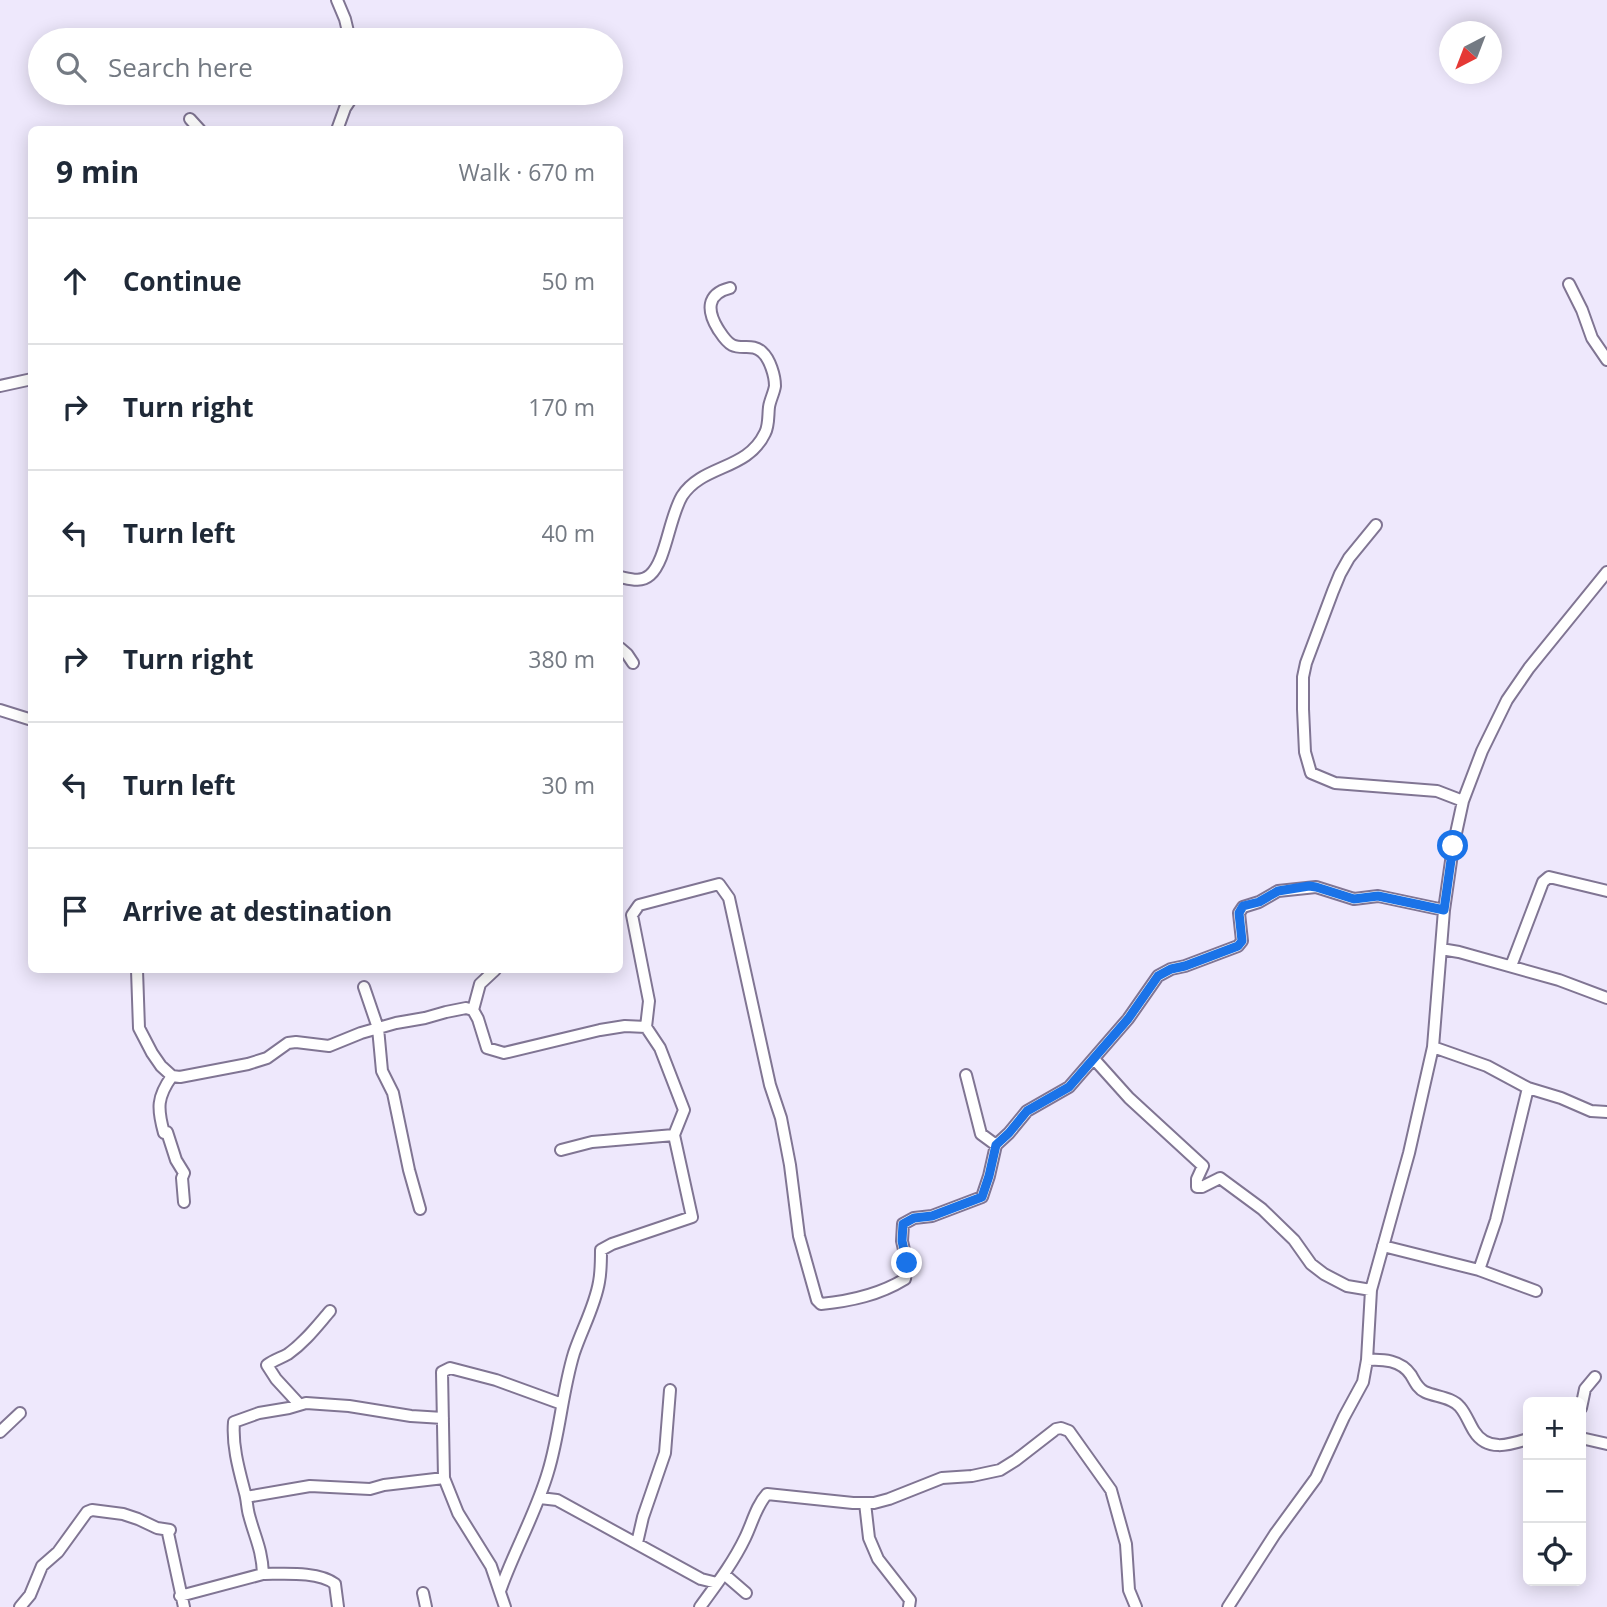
<!DOCTYPE html>
<html lang="en">
<head>
<meta charset="utf-8">
<style>
  body { margin:0; font-family:"Open Sans",sans-serif; background:#f2f2f3; color:#1f2937 }
  .controls { position:absolute; right:21px; bottom:21px; display:grid; overflow:hidden; border-radius:10px; box-shadow:0 4px 18px #0003 }
  .controls button { width:63px; height:63px; display:grid; place-items:center; padding:0; border:0; border-bottom:2px solid #e0e1e3; background:#fff; color:#1f2937; font:35px sans-serif }
  .compass { position:absolute; left:1439px; top:21px; width:63px; height:63px; border-radius:50%; background:#fff; box-shadow:0 4px 18px #0003; rotate:222deg }
  .stop { position:absolute; width:21px; height:21px; margin:-16px; border:5px solid #1a73e8; border-radius:50%; background:#fff }
  .stop.end { background:#1a73e8; border-color:#fff; box-shadow:0 2px 7px #0008 }
  .list { margin:0; padding:0; list-style:none }
  h2 { display:flex; justify-content:space-between; align-items:center; height:91px; margin:0; padding:0 28px; font-size:30px }
  h2 small { font-size:23px; font-weight:400; color:#747a83 }
  .list li { display:grid; grid-template-columns:46px 1fr auto; gap:21px; align-items:center; box-sizing:border-box; height:126px; padding:0 28px; border-top:2px solid #e0e1e3 }
  .list b { display:block; font-size:26px; white-space:nowrap }
  .list em { font-size:23px; font-style:normal; color:#747a83 }
  .icon { flex:none; width:38px; height:38px; fill:none; stroke:currentColor; stroke-width:2; stroke-linecap:round; stroke-linejoin:round }
  .map { position:relative; flex:none; width:1607px; height:1607px; overflow:hidden }
  .search { position:absolute; background:#fff; box-shadow:0 4px 18px #0003; left:28px; top:28px; width:595px; height:77px; display:flex; align-items:center; gap:18px; box-sizing:border-box; padding:0 24px; border-radius:38px; color:#747a83; font-size:26px }
  .panel { position:absolute; background:#fff; box-shadow:0 4px 18px #0003; left:28px; top:126px; width:595px; height:847px; border-radius:10px }
  .map>svg:first-child { display:block }
  .lines { fill:none; stroke-linecap:round; stroke-linejoin:round }
  .minor-casing { stroke:#807593; stroke-width:14 }
  .minor { stroke:#fff; stroke-width:10 }
  .route { stroke:#1a73e8; stroke-width:9 }
</style>
</head>
<body>
<div class="map">
<svg width="1607" height="1607" viewBox="0 0 1607 1607">
  <rect width="100%" height="100%" fill="#eee8fc"/>
  <g class="lines">
    <g class="minor-casing">
      <path id="minor" d="M337,0L345,19L350,40
        M190,119L200,130
        M337,130L345,108L355,93
        M1569,284L1582,310L1592,338L1607,360
        M0,386L32,379
        M1376,525L1349,558L1340,574L1333,591L1306,663L1303,677V709L1305,752L1311,773L1335,783L1437,791L1463,801
        M620,577C630,579 641,583 650,575C666,561 669,518 682,496C703,464 747,471 765,433C769,426 768,415 769,407C770,400 774,393 775,386C775,376 770,359 762,352C753,343 742,350 732,345C726,342 722,335 718,329C707,311 706,294 730,288
        M620,648L627,654L633,663
        M0,710L32,720
        M1441,949L1459,952L1559,980L1607,998
        M1511,966L1543,882L1549,877L1607,891
        M137,970L139,1028L152,1053L161,1066L172,1076L180,1077L248,1064L267,1058L288,1043L296,1042L329,1046L361,1033L396,1023L425,1018L446,1012L466,1008L473,1010L478,1019L487,1048L504,1053L600,1030L625,1026L646,1027L660,1048L684,1110L674,1135L692,1217L612,1244L601,1250C601,1261 601,1272 599,1282C595,1306 582,1329 574,1353C562,1392 560,1433 548,1472C536,1513 514,1551 500,1591
        M364,987L378,1028L382,1071L393,1093L409,1170L420,1209
        M473,1010L480,984L495,970
        M646,1027L649,1001L632,915L639,905L719,884L729,898L770,1085L781,1118L790,1165L799,1236L817,1300L821,1304C851,1301 879,1295 905,1279L907,1263L902,1241L903,1224L914,1218L932,1216L982,1197L989,1176L996,1145L1009,1133L1027,1111L1069,1087L1128,1019L1158,976L1171,969L1185,966L1238,946L1242,941L1239,913L1243,907L1259,902L1278,891L1316,887L1354,899L1378,896L1444,910
        M1433,1047L1487,1066L1528,1088L1496,1220L1479,1270
        M1094,1059L1129,1098L1203,1166L1197,1179V1187H1202L1220,1178L1262,1209L1294,1240L1311,1264L1324,1274L1347,1286L1371,1290
        M966,1075L981,1134L996,1145
        M172,1076C157,1097 157,1108 164,1133L167,1132L176,1160L184,1173L182,1178L184,1202
        M1528,1088L1561,1098L1591,1111L1607,1112
        M561,1150L592,1142L674,1135
        M1383,1246L1479,1270L1536,1291
        M1367,1360C1383,1359 1401,1360 1411,1375C1415,1382 1418,1389 1425,1392C1436,1397 1452,1397 1460,1407C1466,1414 1469,1423 1474,1431C1487,1452 1509,1445 1528,1439
        M299,1404L276,1379L267,1365C274,1360 281,1358 288,1354C305,1342 317,1326 330,1311
        M1581,1408L1585,1389L1595,1377
        M0,1432L20,1413
        M1581,1438L1607,1444
        M246,1497L310,1486L370,1489L384,1485L444,1478
        M540,1498L557,1500L701,1579L717,1583
        M865,1503L869,1538L878,1559L910,1600L909,1607
        M637,1543L643,1517L665,1453L670,1390
        M263,1574C283,1574 319,1571 335,1584L338,1607
        M724,1574L746,1593
        M423,1593L426,1607
        M180,1596L263,1574C262,1549 255,1538 249,1515C247,1508 247,1500 245,1493C239,1470 232,1446 234,1422L259,1413L289,1408L306,1403L349,1406L411,1416L443,1418
        M20,1607L30,1595L42,1566L58,1552L87,1512L92,1510L123,1514L138,1519L157,1528L170,1530L168,1533L184,1607
        M505,1607L491,1566L458,1513L444,1478L442,1372L450,1368L496,1380L562,1404
        M700,1607C716,1585 733,1563 745,1538C752,1524 756,1506 767,1494L853,1503H874L889,1499L942,1478L972,1476L1000,1470L1016,1460L1056,1429L1061,1428L1069,1431L1111,1490L1126,1544L1129,1590L1136,1607
        M1228,1607L1275,1534L1316,1478L1344,1417L1363,1382L1367,1360L1371,1290L1409,1153L1433,1047L1444,910L1453,847L1463,801L1482,751L1507,700L1529,668L1607,572"/>
    </g>
    <use href="#minor" class="minor"/>
  </g>
  <g class="lines">
    <path class="route" d="M907,1263L902,1241L903,1224L914,1218L932,1216L982,1197L989,1176L996,1145L1009,1133L1027,1111L1069,1087L1128,1019L1158,976L1171,969L1185,966L1238,946L1242,941L1239,913L1243,906L1259,902L1278,891L1309,886L1316,887L1354,899L1378,896L1444,910L1453,846"/>
  </g>
</svg>
<div class="controls">
<button>+</button>
<button>−</button>
<button><svg class="icon" aria-label="locate" viewBox="0 0 24 24"><circle cx="12" cy="12" r="6"/><path d="M12 2v4M12 18v4M2 12h4M18 12h4"/></svg></button>
</div>
<svg class="compass" viewBox="-18 -18 36 36"><path d="M0-13l5 13h-10z" fill="#e53935"/><path d="M0 13l5-13h-10z" fill="#747a83"/></svg>
<div class="stop" style="left:1453px;top:846px"></div>
<div class="stop end" style="left:907px;top:1263px"></div>
<div class="search"><svg class="icon" aria-label="search" viewBox="0 0 24 24"><circle cx="10" cy="10" r="6"/><path d="M15 15l6 6"/></svg>Search here</div>
<section class="panel">
<h2>9 min<small>Walk · 670 m</small></h2>
<ul class="list">
<li><svg class="icon" aria-label="ahead" viewBox="0 0 24 24"><path d="M12 20V5M6 11l6-6 6 6"/></svg><div><b>Continue</b></div><em>50 m</em></li>
<li><svg class="icon" aria-label="right" viewBox="0 0 24 24"><path d="M7 20v-9h11M14 6l5 5-5 5"/></svg><div><b>Turn right</b></div><em>170 m</em></li>
<li><svg class="icon" aria-label="left" viewBox="0 0 24 24"><path d="M17 20v-9H6M10 6l-5 5 5 5"/></svg><div><b>Turn left</b></div><em>40 m</em></li>
<li><svg class="icon" aria-label="right" viewBox="0 0 24 24"><path d="M7 20v-9h11M14 6l5 5-5 5"/></svg><div><b>Turn right</b></div><em>380 m</em></li>
<li><svg class="icon" aria-label="left" viewBox="0 0 24 24"><path d="M17 20v-9H6M10 6l-5 5 5 5"/></svg><div><b>Turn left</b></div><em>30 m</em></li>
<li><svg class="icon" aria-label="arrive" viewBox="0 0 24 24"><path d="M6 21V4h12l-3 4 3 4H6"/></svg><div><b>Arrive at destination</b></div></li>
</ul>
</section>
</div>
</body>
</html>
